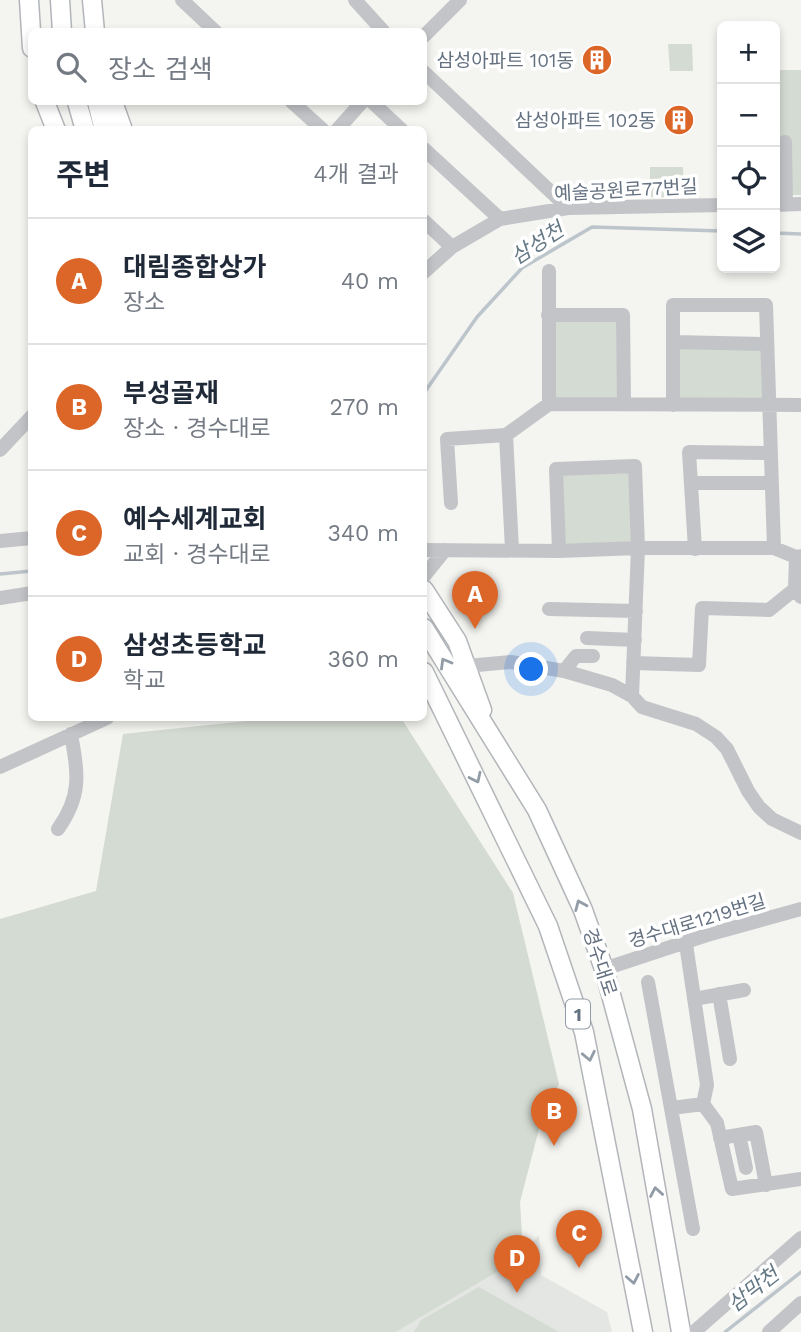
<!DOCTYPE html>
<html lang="ko">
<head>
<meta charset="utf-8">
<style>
  body { margin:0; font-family:"Work Sans","Noto Sans KR",sans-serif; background:#f6f6f7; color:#1f2937 }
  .controls { position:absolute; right:21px; top:21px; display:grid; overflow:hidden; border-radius:10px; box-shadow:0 4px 10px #0003 }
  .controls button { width:63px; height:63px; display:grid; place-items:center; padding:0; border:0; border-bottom:2px solid #e0e1e3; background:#fff; color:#1f2937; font:35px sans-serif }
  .you { position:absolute; left:532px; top:670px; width:24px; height:24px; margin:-18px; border:5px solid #fff; border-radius:50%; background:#1a73e8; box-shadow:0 0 0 10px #1a73e833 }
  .badge { display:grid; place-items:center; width:46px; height:46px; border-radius:50%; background:#dc6528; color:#fff; font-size:23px; font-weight:700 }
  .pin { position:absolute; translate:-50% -58px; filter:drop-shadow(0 2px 4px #0008) }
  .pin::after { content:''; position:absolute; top:37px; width:24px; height:21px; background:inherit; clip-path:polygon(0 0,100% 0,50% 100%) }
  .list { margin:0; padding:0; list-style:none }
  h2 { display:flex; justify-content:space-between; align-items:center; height:91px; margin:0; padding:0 28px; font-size:30px }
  h2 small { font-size:23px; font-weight:400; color:#747a83 }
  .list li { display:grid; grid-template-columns:46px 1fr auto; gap:21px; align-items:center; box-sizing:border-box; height:126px; padding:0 28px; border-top:2px solid #e0e1e3 }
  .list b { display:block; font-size:26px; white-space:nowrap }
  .list p { margin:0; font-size:23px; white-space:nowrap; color:#747a83 }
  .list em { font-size:23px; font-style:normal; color:#747a83 }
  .icon { flex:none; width:38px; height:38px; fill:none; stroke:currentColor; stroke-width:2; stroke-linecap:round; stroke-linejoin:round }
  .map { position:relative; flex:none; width:801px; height:1332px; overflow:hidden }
  .search { position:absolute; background:#fff; box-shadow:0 4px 10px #0003; left:28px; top:28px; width:399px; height:77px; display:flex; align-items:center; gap:18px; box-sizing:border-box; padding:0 24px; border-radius:10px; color:#747a83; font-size:26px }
  .panel { position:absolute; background:#fff; box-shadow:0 4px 10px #0003; left:28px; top:126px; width:399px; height:595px; border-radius:10px }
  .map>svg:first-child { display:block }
  .built { fill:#e4e6e4 }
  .green { fill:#d4dbd2 }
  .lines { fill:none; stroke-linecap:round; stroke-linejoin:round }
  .stream { stroke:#bdc5cc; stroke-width:3.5 }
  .major-casing { stroke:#b2b6ba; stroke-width:21 }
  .minor { stroke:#c2c4c8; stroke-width:14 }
  .major { stroke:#fff; stroke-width:18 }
  .oneway { stroke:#929ca6 }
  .labels { text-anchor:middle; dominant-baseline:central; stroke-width:7; stroke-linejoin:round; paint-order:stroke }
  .shield { fill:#fff; stroke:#929ca6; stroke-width:2 }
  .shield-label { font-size:18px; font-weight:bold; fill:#647180 }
  .poi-label { font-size:19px; fill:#647180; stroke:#fff; text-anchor:end }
  .street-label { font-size:19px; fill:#647180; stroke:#fff }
  .water-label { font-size:21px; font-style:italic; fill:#647985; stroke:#fff }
</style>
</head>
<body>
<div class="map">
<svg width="801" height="1332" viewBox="0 0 801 1332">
  <rect width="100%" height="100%" fill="#f4f4f0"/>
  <path class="built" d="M539,1235L541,1275L607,1312L612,1332H396L517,1260Z"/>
  <path class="green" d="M668,44H692L693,71H670Z
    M775,70H801V195H781Z
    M650,167H683L684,197H650Z
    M548,315H623L624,404H549Z
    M673,342L767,344L769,405H673Z
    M635,466L638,548L559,551L556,469Z
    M274,718H401L513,893L559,1084L539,1129L520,1202L523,1253L517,1260L396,1332H0V919L96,891L123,734Z
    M479,1287L559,1332H414L421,1320Z"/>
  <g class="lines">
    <path class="stream" d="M775,233L801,234
      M424,393L477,317L522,268L592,227L722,231
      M0,574L32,571
      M725,1332L801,1272"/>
    <g class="major-casing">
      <path id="major" d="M29,0L32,48
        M60,0L62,32
        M92,0L95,32
        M45,102L56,130
        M77,102L85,130
        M97,102L104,130
        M113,102L123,130
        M424,590L457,641L482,710
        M424,628L537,810L583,910L604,969L642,1109L681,1332
        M424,672L548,926L584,1032L643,1332"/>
    </g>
    <path class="minor" d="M182,0L216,32
      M355,0L384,32
      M424,36L460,0
      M424,72L568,208
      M292,102L323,130
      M372,102L402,130
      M337,130L362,102
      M785,142L786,205
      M424,149L500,219
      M775,205L801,204
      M424,221L452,247
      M424,272L452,247L500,219L568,208L722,205
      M548,315H623L624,404
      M673,342L767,344
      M549,404L801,405
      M673,405V305H766L774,548
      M0,450L32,416
      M691,483H772
      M451,503L447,439L506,435
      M0,541L32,538
      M512,549L506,435L549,404V271
      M695,549L689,452L771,453
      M424,550L559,551L638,548H774L796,557L801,556
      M559,551L556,469L635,466L638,548L632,696
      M796,557L795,589L801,597
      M424,576L445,550
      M0,598L32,593
      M549,609L636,611
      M587,638L635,640
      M633,663L699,665L702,608L769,610L795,589
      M467,666L511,662L564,671L612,685L632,696L642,707L696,724L716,737L727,749L748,791L759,807L772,819L801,833
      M564,671L576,656H593
      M0,767L107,718
      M58,829C82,795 78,774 71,734
      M686,944L707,1085L703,1104L717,1123L732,1189L801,1179
      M604,969L707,935L801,909
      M648,982L693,1229
      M719,994L730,1059
      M694,999L744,990
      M672,1108L703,1104
      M739,1135L746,1168
      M720,1138L756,1132L766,1185
      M694,1332L801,1238
      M769,1332L801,1303"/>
    <use href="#major" class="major"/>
  </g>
  <defs><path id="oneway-chevron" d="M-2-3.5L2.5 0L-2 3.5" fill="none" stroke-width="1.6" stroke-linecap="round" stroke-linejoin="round" transform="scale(1.75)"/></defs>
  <g class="oneway">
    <use href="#oneway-chevron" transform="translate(445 663) rotate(-120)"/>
    <use href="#oneway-chevron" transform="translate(476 778) rotate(64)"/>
    <use href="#oneway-chevron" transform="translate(580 905) rotate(-113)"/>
    <use href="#oneway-chevron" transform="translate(589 1056) rotate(78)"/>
    <use href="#oneway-chevron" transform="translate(656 1192) rotate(-100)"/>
    <use href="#oneway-chevron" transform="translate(633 1279) rotate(79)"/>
  </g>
  <defs>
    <g id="building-disc" transform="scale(1.575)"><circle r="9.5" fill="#dc6528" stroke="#fff"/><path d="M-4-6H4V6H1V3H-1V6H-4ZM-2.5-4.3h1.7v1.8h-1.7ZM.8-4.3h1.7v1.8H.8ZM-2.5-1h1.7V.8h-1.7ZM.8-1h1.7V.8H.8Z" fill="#fff"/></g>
  </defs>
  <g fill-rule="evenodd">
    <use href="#building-disc" x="597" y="60"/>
    <use href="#building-disc" x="679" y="120"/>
  </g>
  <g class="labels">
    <rect class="shield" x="566" y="999.5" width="24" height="29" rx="5"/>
    <g class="shield-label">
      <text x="578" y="1014">1</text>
    </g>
    <g class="poi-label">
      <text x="574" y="60">삼성아파트 101동</text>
      <text x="656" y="120">삼성아파트 102동</text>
    </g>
    <g class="street-label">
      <text transform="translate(626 190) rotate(-3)">예술공원로77번길</text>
      <text transform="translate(697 921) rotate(-17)">경수대로1219번길</text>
      <text transform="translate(600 962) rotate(72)">경수대로</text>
    </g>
    <g class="water-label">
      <text transform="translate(537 243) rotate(-33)">삼성천</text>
      <text transform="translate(753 1289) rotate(-38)">삼막천</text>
    </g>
  </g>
</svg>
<div class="controls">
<button>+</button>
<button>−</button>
<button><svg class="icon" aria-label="locate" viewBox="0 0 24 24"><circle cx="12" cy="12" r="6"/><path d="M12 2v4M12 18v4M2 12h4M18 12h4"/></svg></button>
<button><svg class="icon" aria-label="layers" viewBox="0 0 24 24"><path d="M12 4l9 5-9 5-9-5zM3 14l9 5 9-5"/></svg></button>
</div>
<div class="you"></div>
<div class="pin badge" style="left:475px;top:629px">A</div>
<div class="pin badge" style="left:554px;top:1146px">B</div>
<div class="pin badge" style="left:579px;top:1268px">C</div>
<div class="pin badge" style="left:517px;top:1293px">D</div>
<div class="search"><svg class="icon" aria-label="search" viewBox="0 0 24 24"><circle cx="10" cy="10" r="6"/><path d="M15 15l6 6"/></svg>장소 검색</div>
<section class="panel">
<h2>주변<small>4개 결과</small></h2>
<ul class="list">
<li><span class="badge">A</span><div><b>대림종합상가</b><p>장소</p></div><em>40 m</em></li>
<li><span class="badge">B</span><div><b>부성골재</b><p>장소 · 경수대로</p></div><em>270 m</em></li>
<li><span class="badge">C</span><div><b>예수세계교회</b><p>교회 · 경수대로</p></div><em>340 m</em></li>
<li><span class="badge">D</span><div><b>삼성초등학교</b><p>학교</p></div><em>360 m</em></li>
</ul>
</section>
</div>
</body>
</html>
